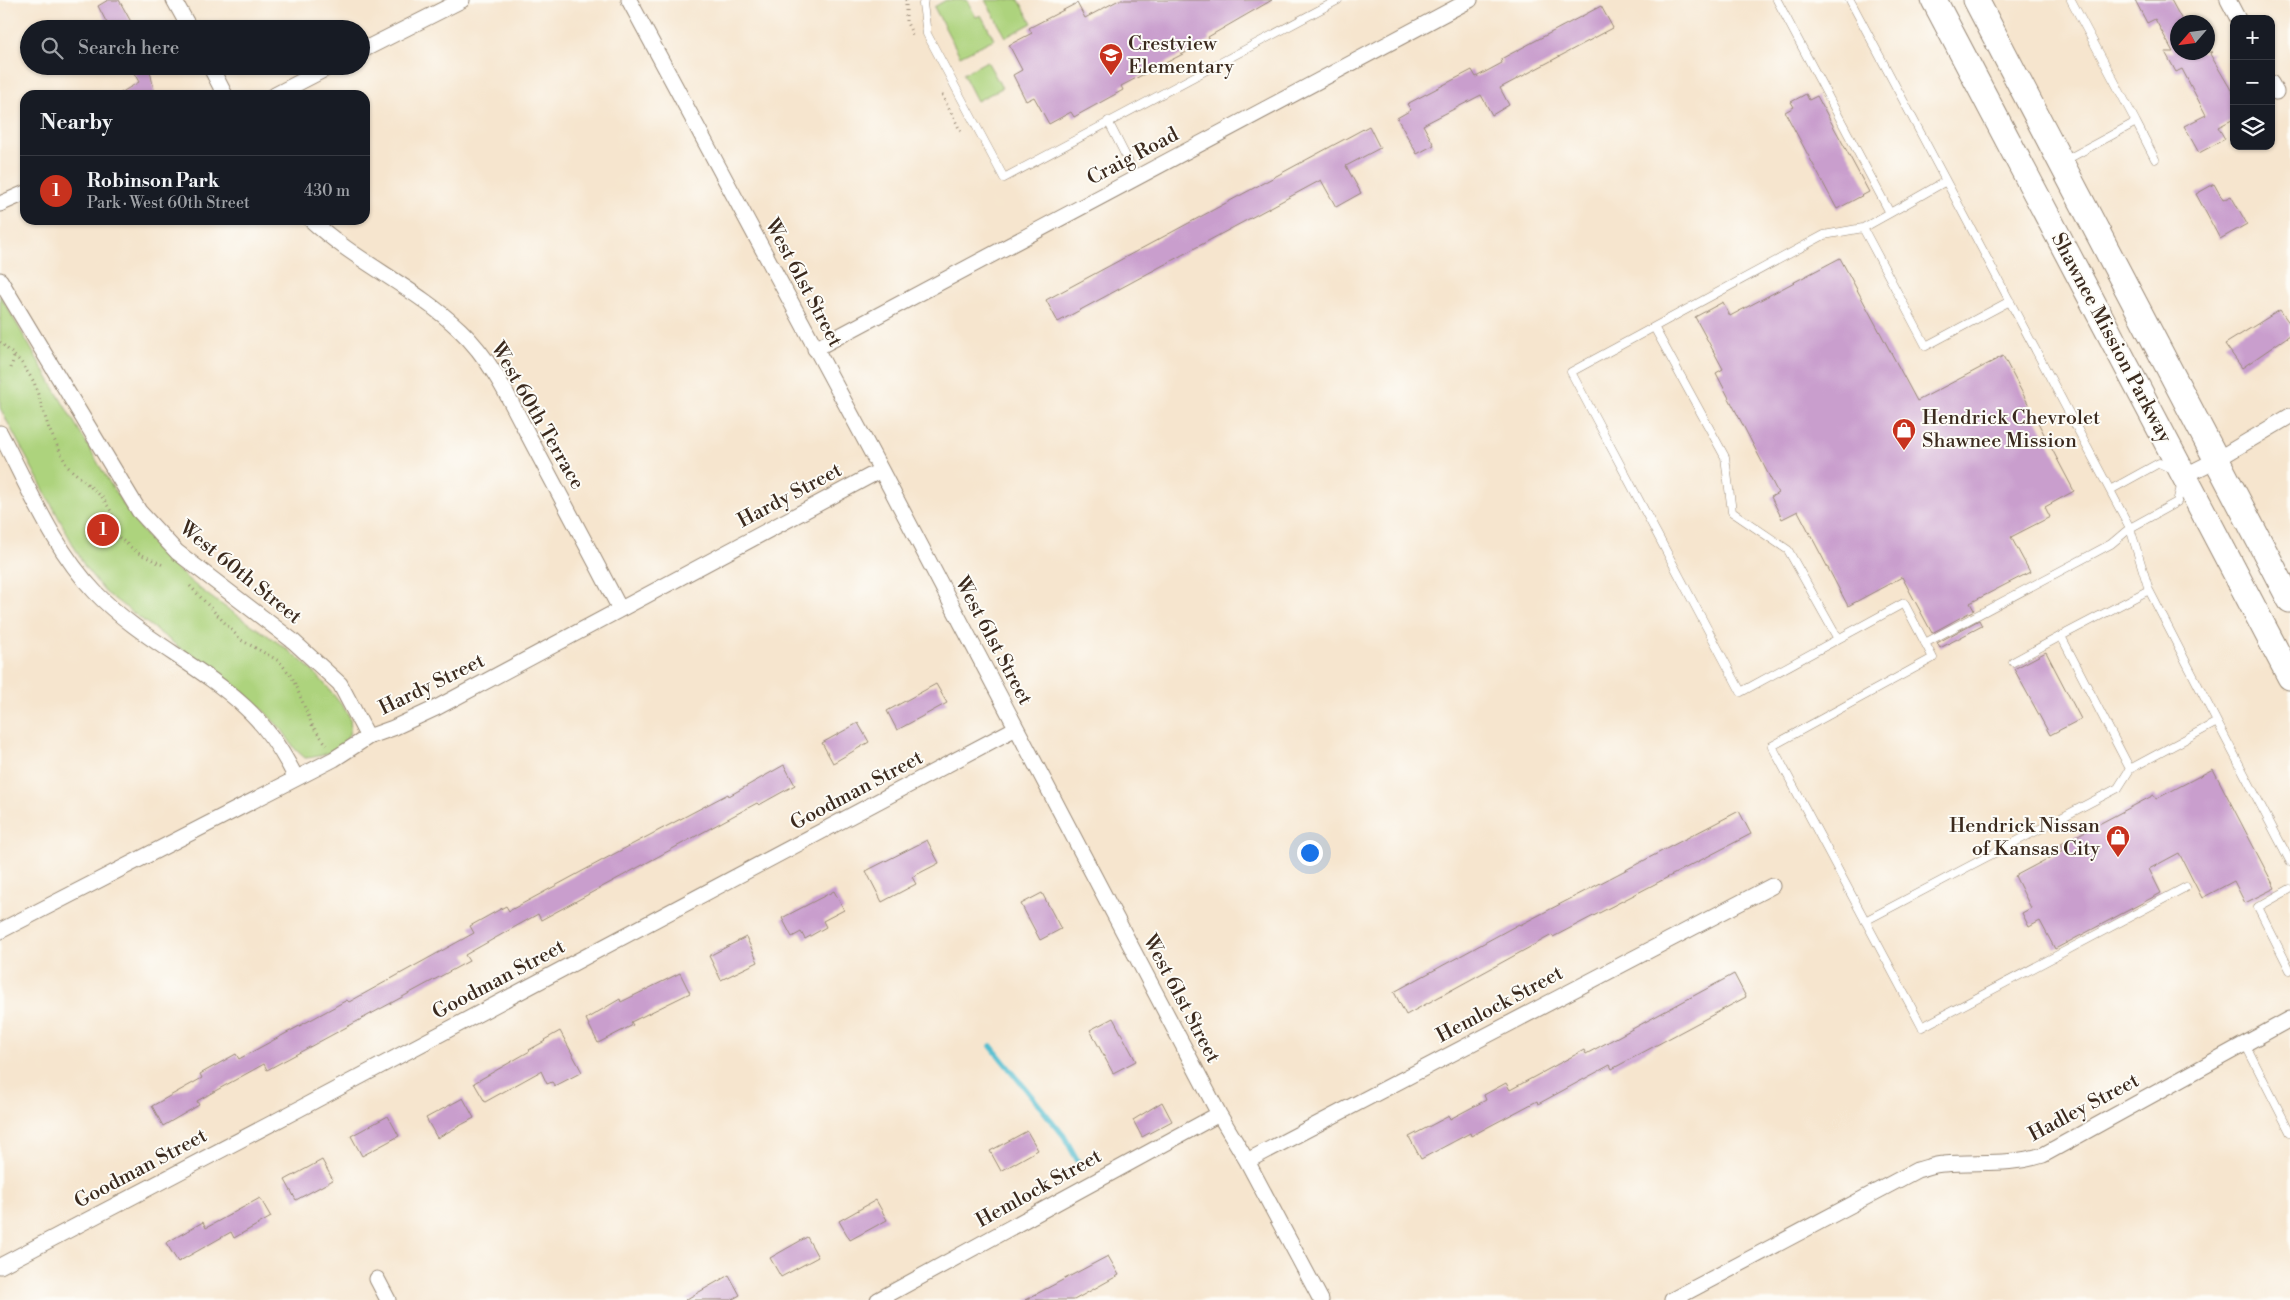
<!DOCTYPE html>
<html lang="en">
<head>
<meta charset="utf-8">
<style>
  body { margin:0; font-family:"Libre Bodoni",serif; background:#20242c; color:#f1f3f6 }
  .controls { position:absolute; right:15px; top:15px; display:grid; overflow:hidden; border-radius:10px; box-shadow:0 1px 4px #0004 }
  .controls button { width:45px; height:45px; display:grid; place-items:center; padding:0; border:0; border-bottom:1px solid #363941; background:#171b24; color:#f1f3f6; font:25px sans-serif }
  .compass { position:absolute; left:2170px; top:15px; width:45px; height:45px; border-radius:50%; background:#171b24; box-shadow:0 1px 4px #0004; rotate:242deg }
  .you { position:absolute; left:1309px; top:852px; width:18px; height:18px; margin:-12px; border:4px solid #fff; border-radius:50%; background:#1a73e8; box-shadow:0 0 0 8px #1a73e833 }
  .badge { display:grid; place-items:center; width:32px; height:32px; border-radius:50%; background:#c8321e; color:#fff; font-size:16px; font-weight:700 }
  .pin { position:absolute; translate:-50% -50%; border:2px solid #fff; box-shadow:0 1px 5px #0006 }
  .list { margin:0; padding:0; list-style:none }
  h2 { display:flex; justify-content:space-between; align-items:center; height:65px; margin:0; padding:0 20px; font-size:21px }
  h2 small { font-size:16px; font-weight:400; color:#9ea1a6 }
  .list li { display:grid; grid-template-columns:32px 1fr auto; gap:15px; align-items:center; box-sizing:border-box; height:70px; padding:0 20px; border-top:1px solid #363941 }
  .list b { display:block; font-size:19px; white-space:nowrap }
  .list p { margin:0; font-size:16px; white-space:nowrap; color:#9ea1a6 }
  .list em { font-size:16px; font-style:normal; color:#9ea1a6 }
  .icon { flex:none; width:28px; height:28px; fill:none; stroke:currentColor; stroke-width:2; stroke-linecap:round; stroke-linejoin:round }
  .map { position:relative; flex:none; width:2290px; height:1300px; overflow:hidden }
  .search { position:absolute; background:#171b24; box-shadow:0 1px 4px #0004; left:20px; top:20px; width:350px; height:55px; display:flex; align-items:center; gap:12px; box-sizing:border-box; padding:0 18px; border-radius:28px; color:#9ea1a6; font-size:19px }
  .panel { position:absolute; background:#171b24; box-shadow:0 1px 4px #0004; left:20px; top:90px; width:350px; height:135px; border-radius:15px }
  .map>svg:first-child { display:block }
  .green { fill:#add37d; stroke:#747e4e }
  .lines { fill:none; stroke-linecap:round; stroke-linejoin:round }
  .stream { stroke:#53bdcf; stroke-width:5.5 }
  .building { fill:#c99ecd }
  .service-casing { stroke:#988876; stroke-width:9 }
  .minor-casing { stroke:#988876; stroke-width:17 }
  .trunk-casing { stroke:#988876; stroke-width:27 }
  .path { stroke:#988876; stroke-width:3; stroke-dasharray:1 4; stroke-linecap:butt }
  .service { stroke:#fff; stroke-width:8 }
  .minor { stroke:#fff; stroke-width:15 }
  .trunk { stroke:#fff; stroke-width:25 }
  .labels { text-anchor:middle; dominant-baseline:central; stroke-width:4; stroke-linejoin:round; paint-order:stroke }
  .poi-label { font-size:20px; fill:#3b2a1e; stroke:#fdfcf7; text-anchor:start }
  .street-label { font-size:20px; fill:#3b2a1e; stroke:#fdfcf7 }
</style>
</head>
<body>
<div class="map">
<svg width="2290" height="1300" viewBox="0 0 2290 1300">
  <rect width="100%" height="100%" fill="#fdfcf7"/>
  <filter id="ink" filterUnits="userSpaceOnUse"><feTurbulence type="fractalNoise" baseFrequency=".02" numOctaves="2"/><feDisplacementMap in="SourceGraphic" scale="10" xChannelSelector="R" yChannelSelector="G"/><feConvolveMatrix kernelMatrix="1 2 1 2 8 2 1 2 1" color-interpolation-filters="sRGB"/></filter>
  <filter id="wash" filterUnits="userSpaceOnUse"><feTurbulence type="fractalNoise" baseFrequency=".0096" numOctaves="4" result="noise"/><feDisplacementMap in="SourceGraphic" scale="20" xChannelSelector="R" yChannelSelector="G"/><feGaussianBlur stdDeviation="1.12" result="paint"/><feColorMatrix in="noise" values="0 0 0 0 0 0 0 0 0 0 0 0 0 0 0 0 0 1.4 0 .05"/><feComposite in="paint" operator="in"/></filter>
  <g filter="url(#wash)">
    <rect width="100%" height="100%" fill="#f6e5ce"/>
    <path class="green" d="M946,0H967L976,17L981,15L994,39L960,56L934,7Z
      M985,0H1019L1032,23L1006,37Z
      M987,61L1002,88L977,101L963,74Z
      M0,295C27,341 53,387 80,432C112,487 139,538 189,580C237,621 298,645 336,698C340,703 346,710 349,716C358,743 327,757 305,758L295,749L283,731L262,709L105,592L85,567L0,408Z"/>
    <g class="lines">
      <path class="stream" d="M991,1046L1064,1136L1081,1167"/>
    </g>
    <g id="blocks">
      <path class="building" d="M108,0H119L135,29H110L98,6Z
        M1119,0H1272L1208,37L1210,40L1121,86L1123,90L1074,117L1071,112L1049,124L1034,97L1026,101L1013,75L1022,70L1009,45L1032,33L1029,28L1077,3L1085,18Z
        M2135,0H2171L2183,22H2178V52H2213L2210,54L2234,95V119L2218,127L2225,139L2199,153L2184,126L2206,115L2182,69L2176,72L2165,52H2173L2155,19L2147,23Z
        M1601,6L1613,28L1500,88L1509,105L1492,115L1481,95L1423,125L1434,145L1417,154L1397,118L1411,110L1407,104L1472,70L1476,77L1502,63L1501,59Z
        M130,66H149L155,95H117L139,82Z
        M1806,94L1809,100L1817,96L1869,192L1837,209L1785,112L1794,107L1791,102Z
        M1369,126L1380,148L1346,166L1361,193L1336,207L1321,180L1058,322L1046,300Z
        M2214,184L2223,200L2231,196L2247,224L2220,239L2196,194Z
        M1840,258L1917,401L2003,356L2074,491L2045,507L2050,517L2011,537L2030,572L1970,603L1974,610L1932,633L1902,577L1848,606L1798,511L1782,519L1771,497L1778,493L1716,373L1723,369L1695,317L1723,302L1730,316Z
        M2280,310L2290,324V335L2242,368L2225,344Z
        M1979,620L1982,626L1940,648L1937,643Z
        M2046,652L2081,719L2050,735L2014,669Z
        M936,684L947,703L897,730L887,711Z
        M858,723L869,742L833,763L822,743Z
        M784,765L795,785L759,805L757,803L541,920L538,914L465,955L469,961L267,1070L264,1064L197,1101L199,1105L163,1126L152,1106L202,1078L200,1074L236,1054L239,1059L347,1000L349,1002L474,933L470,926L506,906L509,911L614,854L728,794L729,796Z
        M2213,769L2275,888L2245,903L2234,881L2202,898L2179,853L2149,869L2161,893L2055,949L2040,921L2029,927L2022,913L2031,908L2015,876L2064,850L2061,844L2154,795L2156,799Z
        M1739,811L1751,834L1553,937L1552,935L1406,1015L1394,992L1519,924L1520,925Z
        M927,840L939,863L912,877L916,884L882,902L866,871Z
        M834,891L844,910L823,921L826,927L805,939L801,932L792,937L782,918Z
        M1042,893L1061,929L1040,940L1021,904Z
        M746,937L758,962L721,980L709,956Z
        M680,973L690,993L631,1022L633,1025L598,1043L586,1019L620,999L621,1002Z
        M1734,974L1746,997L1612,1069L1610,1065L1538,1104L1537,1101L1471,1136L1470,1133L1421,1159L1409,1137L1449,1116L1450,1119L1486,1100L1484,1095L1506,1083L1510,1090L1584,1050L1586,1054Z
        M1113,1018L1136,1061L1113,1073L1090,1030Z
        M560,1031L582,1072L555,1086L552,1082L547,1084L541,1071L485,1102L474,1083L530,1051L529,1050L545,1041L544,1040Z
        M463,1098L474,1118L437,1138L426,1118Z
        M1162,1102L1172,1121L1142,1137L1133,1120Z
        M388,1116L399,1136L362,1156L351,1136Z
        M1027,1131L1038,1150L1001,1171L990,1151Z
        M322,1160L333,1180L296,1200L285,1180Z
        M260,1198L271,1217L234,1238L231,1232L178,1262L166,1243L203,1222L206,1228Z
        M876,1200L887,1220L850,1240L839,1221Z
        M807,1237L818,1257L781,1277L770,1258Z
        M1108,1256L1119,1275L1074,1300H1025Z
        M729,1275L740,1295L731,1300H685Z"/>
    </g>
  </g>
  <g filter="url(#ink)">
    <use href="#blocks" fill-opacity="0" stroke="#988876" stroke-width="1"/>
    <g class="lines">
      <g class="service-casing">
        <path id="service" d="M924,0L923,4L927,34L1004,178L1338,0
          M1777,0L1890,213L1946,181
          M1850,0L2130,528L2149,590L2217,722L2130,769L2118,788L1865,921
          M1108,121L1137,178
          M2136,122L2155,159
          M2064,161L2136,122L2071,0
          M1890,213L1863,228L1926,346L2010,301
          M1863,228L1824,235L1654,327L1725,457L1732,512L1788,550L1838,639L1904,603L1933,658L1772,746L1922,1027L2186,887
          M1654,327L1571,372L1741,692L1838,639
          M2110,490L2159,463L2172,469
          M1925,643L2111,544L2130,528L2177,502L2182,483
          M2013,662L2061,636
          M2217,722L2290,861
          M2130,769L2061,636L2149,590
          M2290,889L2258,907L2290,970
          M2245,1044L2290,1132"/>
      </g>
      <g class="minor-casing">
        <path id="minor" d="M174,0L190,29
          M629,0L881,470L1219,1114L1247,1161L1321,1300
          M2228,0L2238,19
          M361,51L462,0
          M210,66L225,95
          M2271,83L2276,92
          M275,95L331,66
          M0,204L25,193
          M311,220C356,262 415,287 460,330C494,362 513,407 535,448C563,501 592,555 620,609
          M0,280L139,511L177,552L293,641L340,684L368,737
          M815,349L1470,0
          M0,433C28,486 53,548 95,592C139,638 199,664 245,707C267,727 283,752 296,778
          M2184,476L2216,460L2290,416
          M0,931L334,759L368,737L393,728L436,708L881,470
          M1247,1161L1772,886
          M0,1266L299,1109L1016,728
          M377,1279L388,1300
          M878,1300L1219,1114
          M1672,1300L1917,1170C1926,1168 1935,1164 1944,1164C1979,1161 2008,1166 2043,1155L2290,1019"/>
      </g>
      <g class="trunk-casing">
        <path id="trunk" d="M1934,0L2290,677
          M1976,0L2290,600"/>
      </g>
      <path class="path" d="M906,0V21L913,35
        M942,95L961,132
        M0,342L21,362L34,382L49,429L67,466L102,497L111,511L117,536L138,553L165,566
        M11,368L14,357
        M190,586L241,640L279,661L292,677L313,727L327,745"/>
      <use href="#service" class="service"/>
      <use href="#minor" class="minor"/>
      <use href="#trunk" class="trunk"/>
    </g>
  </g>
  <defs>
    <g id="school-pin" transform="scale(1.25)"><path d="M0 17L-7.5 6A9.5 9.5 0 1 1 7.5 6Z" fill="#c8321e" stroke="#fdfcf7"/><path d="M0-5L7-2L0 1L-7-2ZM-4 1L0 2.5L4 1V4Q0 6-4 4Z" fill="#fff"/></g>
    <g id="shop-pin" transform="scale(1.25)"><path d="M0 17L-7.5 6A9.5 9.5 0 1 1 7.5 6Z" fill="#c8321e" stroke="#fdfcf7"/><path d="M-5-2.5h2.3a2.7 3.5 0 0 1 5.4 0H5L5.5 6h-11ZM-1.5-2.5h3a1.5 2.3 0 0 0-3 0Z" fill="#fff"/></g>
  </defs>
  <g fill-rule="evenodd">
    <use href="#school-pin" x="1111" y="55"/>
    <use href="#shop-pin" x="1904" y="430"/>
    <use href="#shop-pin" x="2118" y="837"/>
  </g>
  <g class="labels">
    <g class="poi-label">
      <text x="1128" y="44">Crestview<tspan x="1128" dy="23">Elementary</tspan></text>
      <text x="1922" y="418">Hendrick Chevrolet<tspan x="1922" dy="23">Shawnee Mission</tspan></text>
      <text x="2100" y="826" text-anchor="end">Hendrick Nissan<tspan x="2100" dy="23">of Kansas City</tspan></text>
    </g>
    <g class="street-label">
      <text transform="translate(1133 157) rotate(-28)">Craig Road</text>
      <text transform="translate(803 283) rotate(62)">West 61st Street</text>
      <text transform="translate(2111 338) rotate(62)">Shawnee Mission Parkway</text>
      <text transform="translate(537 416) rotate(60)">West 60th Terrace</text>
      <text transform="translate(790 496) rotate(-28)">Hardy Street</text>
      <text transform="translate(240 573) rotate(39)">West 60th Street</text>
      <text transform="translate(993 641) rotate(62)">West 61st Street</text>
      <text transform="translate(432 685) rotate(-26)">Hardy Street</text>
      <text transform="translate(857 791) rotate(-28)">Goodman Street</text>
      <text transform="translate(499 980) rotate(-28)">Goodman Street</text>
      <text transform="translate(1181 999) rotate(62)">West 61st Street</text>
      <text transform="translate(1500 1005) rotate(-28)">Hemlock Street</text>
      <text transform="translate(2084 1108) rotate(-28)">Hadley Street</text>
      <text transform="translate(141 1169) rotate(-28)">Goodman Street</text>
      <text transform="translate(1039 1189) rotate(-29)">Hemlock Street</text>
    </g>
  </g>
</svg>
<div class="controls">
<button>+</button>
<button>−</button>
<button><svg class="icon" aria-label="layers" viewBox="0 0 24 24"><path d="M12 4l9 5-9 5-9-5zM3 14l9 5 9-5"/></svg></button>
</div>
<svg class="compass" viewBox="-18 -18 36 36"><path d="M0-13l5 13h-10z" fill="#e53935"/><path d="M0 13l5-13h-10z" fill="#9ea1a6"/></svg>
<div class="you"></div>
<div class="pin badge" style="left:103px;top:530px">1</div>
<div class="search"><svg class="icon" aria-label="search" viewBox="0 0 24 24"><circle cx="10" cy="10" r="6"/><path d="M15 15l6 6"/></svg>Search here</div>
<section class="panel">
<h2>Nearby<small></small></h2>
<ul class="list">
<li><span class="badge">1</span><div><b>Robinson Park</b><p>Park · West 60th Street</p></div><em>430 m</em></li>
</ul>
</section>
</div>
</body>
</html>
